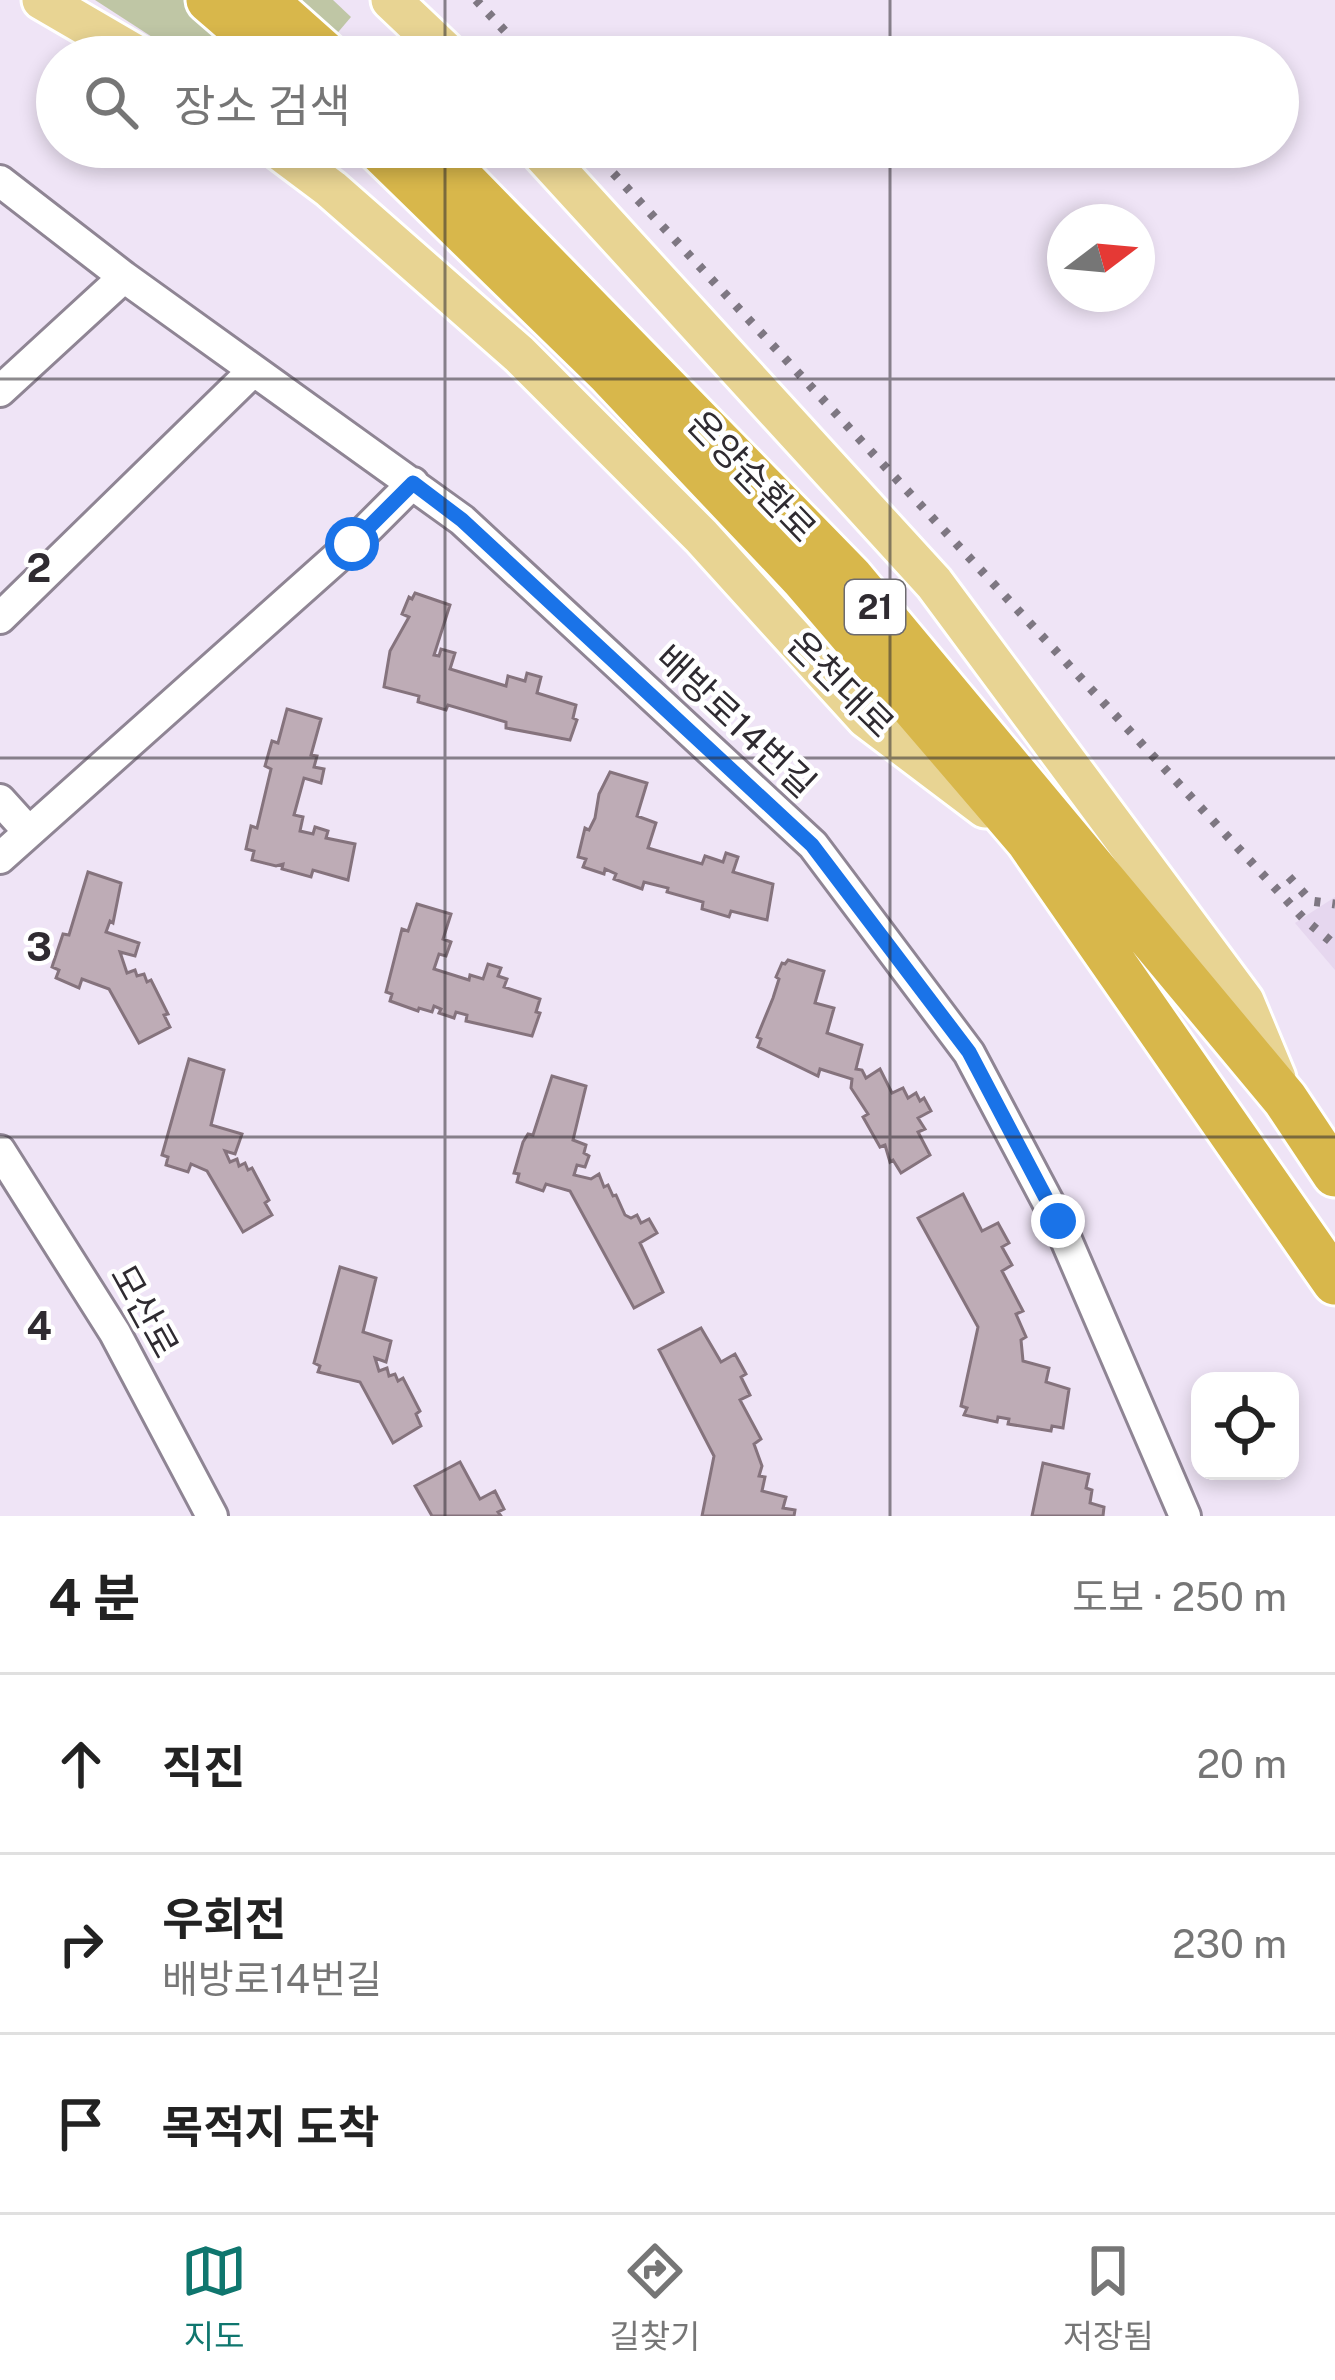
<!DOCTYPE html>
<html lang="ko">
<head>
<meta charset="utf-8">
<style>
  body { margin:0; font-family:"Public Sans","Noto Sans KR",sans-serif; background:#f6f6f6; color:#222 }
  .controls { position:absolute; right:36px; bottom:36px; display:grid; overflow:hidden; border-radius:24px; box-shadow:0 6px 18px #0003 }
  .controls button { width:108px; height:108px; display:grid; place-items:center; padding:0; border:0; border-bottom:3px solid #e0e0e0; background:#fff; color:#222; font:60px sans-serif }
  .compass { position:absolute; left:1047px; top:204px; width:108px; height:108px; border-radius:50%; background:#fff; box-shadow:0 6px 18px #0003; rotate:74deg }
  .stop { position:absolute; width:36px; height:36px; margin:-27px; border:9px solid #1a73e8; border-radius:50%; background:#fff }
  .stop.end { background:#1a73e8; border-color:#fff; box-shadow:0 3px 12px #0008 }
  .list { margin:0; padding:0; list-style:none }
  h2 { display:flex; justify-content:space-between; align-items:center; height:156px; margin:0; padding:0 48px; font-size:51px }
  h2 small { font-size:39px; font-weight:400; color:#767676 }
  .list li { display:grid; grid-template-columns:78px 1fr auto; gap:36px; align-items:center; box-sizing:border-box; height:180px; padding:0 48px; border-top:3px solid #e0e0e0 }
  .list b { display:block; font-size:45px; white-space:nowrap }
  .list p { margin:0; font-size:39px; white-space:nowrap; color:#767676 }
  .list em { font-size:39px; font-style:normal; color:#767676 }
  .icon { flex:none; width:66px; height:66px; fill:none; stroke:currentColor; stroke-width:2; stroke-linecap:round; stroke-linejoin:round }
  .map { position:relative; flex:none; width:1335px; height:1516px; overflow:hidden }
  .search { position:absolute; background:#fff; box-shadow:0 6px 18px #0003; left:36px; right:36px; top:36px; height:132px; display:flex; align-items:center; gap:30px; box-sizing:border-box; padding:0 42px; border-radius:66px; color:#767676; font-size:45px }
  .sheet { height:696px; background:#fff }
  nav { display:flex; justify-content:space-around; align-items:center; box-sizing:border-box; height:168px; border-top:3px solid #e0e0e0; background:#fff; font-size:33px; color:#767676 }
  nav a { display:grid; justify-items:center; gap:6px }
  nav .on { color:#0f766e }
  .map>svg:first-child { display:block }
  .built { fill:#e6d7ef }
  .green { fill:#bfc6a5 }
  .building { fill:#beacb6; stroke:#85737d; stroke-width:3 }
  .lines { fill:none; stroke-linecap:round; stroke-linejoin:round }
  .minor-casing { stroke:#8f8594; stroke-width:36 }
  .major-casing { stroke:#fff; stroke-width:45 }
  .highway-casing { stroke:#fff; stroke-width:51 }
  .minor { stroke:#fff; stroke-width:30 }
  .major { stroke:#e8d493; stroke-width:39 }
  .highway { stroke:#d8b74b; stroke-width:45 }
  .rail { stroke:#7e7782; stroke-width:9; stroke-dasharray:6 12; stroke-linecap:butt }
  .route { stroke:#1a73e8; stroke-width:15 }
  .grid { fill:none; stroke:#2f2b31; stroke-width:3; stroke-opacity:0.55 }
  .labels { text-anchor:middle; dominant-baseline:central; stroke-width:9; stroke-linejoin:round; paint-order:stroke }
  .shield { fill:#fff; stroke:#6d6b6f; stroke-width:3 }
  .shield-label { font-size:33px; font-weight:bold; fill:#2f2b31 }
  .street-label { font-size:36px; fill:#2f2b31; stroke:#fff }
  .grid-label { font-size:39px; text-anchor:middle; font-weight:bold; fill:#2f2b31; stroke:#fff; stroke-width:9; stroke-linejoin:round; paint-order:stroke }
</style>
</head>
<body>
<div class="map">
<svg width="1335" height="1516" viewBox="0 0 1335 1516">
  <rect width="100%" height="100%" fill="#efe4f6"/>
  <path class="built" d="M1335,897V970L1295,923Z"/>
  <path class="green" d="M95,0H333L351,17L317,57H183Z"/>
  <path class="building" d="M415,593L450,605L434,655L439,656L441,649L455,653L450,669L506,686L508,676L525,681L527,673L541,677L537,693L576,705L573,718L577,720L570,740L506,728V722L448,705L446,710L418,702L419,696L384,687L390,651L409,617L402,614L409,597L412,599Z
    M287,709L321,719L311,755L317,756L314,767L324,769L321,783L304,778L294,815L303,817L300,831L313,834L315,827L328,831L326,838L355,844L348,880L313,870L311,877L282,869L283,864L276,866L252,860L254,851L246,849L251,826L257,828L271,769L265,766L272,741L278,743Z
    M610,772L647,783L637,816L656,823L648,848L702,864L705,856L723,862L726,853L738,857L733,872L773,884L767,920L731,911L729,917L702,909L703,902L667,892L668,888L644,882L642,889L614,879L616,874L605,869L604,874L583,867L586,859L578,857L585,828L589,830L595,818L599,794Z
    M88,872L121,883L113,923L110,921L106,932L139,943L135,956L120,952L127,973L135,970L137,976L144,974L147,982L151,980L168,1014L164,1015L170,1027L139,1043L109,989L82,979L79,988L56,978L59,970L52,967L63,934L69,935Z
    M417,904L451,914L443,939L451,942L446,956L439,954L434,969L469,980L470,975L483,979L488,964L501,968L498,976L507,979L504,987L540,999L536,1012L540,1013L532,1036L466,1021L467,1015L456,1012L454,1018L439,1013L441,1009L434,1006L432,1012L419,1008L418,1011L390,1001L392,994L386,992L402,929L408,931Z
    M788,960L824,971L815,1003L834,1008L827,1033L862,1045L856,1069L862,1070L866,1078L880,1069L892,1093L903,1088L908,1098L916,1093L920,1101L924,1098L931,1111L918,1118L925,1129L918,1132L930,1155L901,1173L893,1160L890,1162L885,1145L880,1147L863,1117L868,1114L851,1088L852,1079L820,1069L818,1076L758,1047L761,1039L757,1037L773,998L779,979L776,977L782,963L785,964Z
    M189,1059L224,1070L211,1125L242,1134L235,1154L225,1151L230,1162L237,1159L239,1166L245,1163L248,1170L252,1168L269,1200L265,1203L272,1215L243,1232L207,1171L191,1164L188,1172L166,1165L168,1157L162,1155Z
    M552,1076L586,1086L573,1140L586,1145L584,1153L589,1156L585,1167L577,1165L574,1175L591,1179L599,1174L604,1187L608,1185L613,1196L616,1195L625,1215L631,1218L637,1215L641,1223L649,1219L657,1233L640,1243L663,1292L634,1308L570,1191L546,1184L543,1191L517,1182L519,1174L514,1173L523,1142L528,1134L533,1135Z
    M963,1194L982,1231L998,1223L1009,1243L1002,1247L1012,1265L1002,1271L1023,1311L1016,1314L1026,1337L1021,1340L1023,1361L1049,1368L1046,1382L1069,1389L1063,1428L1052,1426L1051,1431L1008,1424L1009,1419L998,1417L997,1422L964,1415L967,1408L961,1406L978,1327L918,1218Z
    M340,1267L376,1278L363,1332L391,1341L386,1362L375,1358L379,1371L387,1368L389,1376L395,1374L398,1381L403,1378L420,1411L416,1414L421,1426L393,1443L360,1382L318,1372L320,1366L314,1363Z
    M701,1328L721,1362L735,1354L746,1374L741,1377L750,1395L740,1400L761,1439L754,1444L762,1466L759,1476L765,1477L762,1491L786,1497L783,1508L795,1510L794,1516H702L714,1456L659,1350Z
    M460,1462L480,1499L495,1491L504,1509L498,1512L501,1516H432L415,1486Z
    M1043,1463L1089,1474L1086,1488L1092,1490L1090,1503L1104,1507L1103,1516H1032Z"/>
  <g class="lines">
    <g class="minor-casing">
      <path id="minor" d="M0,181L124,277L462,520L813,845L969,1053L1058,1221L1185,1516
        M0,391L124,277
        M0,618L253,371
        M0,800L29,832
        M0,858L352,544L413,483
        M0,1151L115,1333L212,1516"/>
    </g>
    <g class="major-casing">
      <path id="major" d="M42,0L140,57
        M391,0L451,57
        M275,147L331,189L519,354L701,536L866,718L985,808
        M536,147L934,583L1244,1001L1276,1078"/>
    </g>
    <g class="highway-casing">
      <path id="highway" d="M209,0L275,57
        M264,0L328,57
        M377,147L610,374L804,579L1028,840L1335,1282
        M430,147L850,577L1285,1099L1335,1174"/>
    </g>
    <use href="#minor" class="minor"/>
    <use href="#major" class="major"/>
    <use href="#highway" class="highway"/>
    <path class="rail" d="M476,0L529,57
      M589,147L1303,918L1335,945
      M1289,877L1311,901L1335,904"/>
  </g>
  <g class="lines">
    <path class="route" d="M352,544L413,483L462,520L812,845L969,1052L1058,1221"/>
  </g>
  <path class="grid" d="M445,0V57M890,0V57M445,147V1516M890,147V1516M0,379H1335M0,758H1335M0,1137H1335"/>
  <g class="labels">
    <rect class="shield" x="845" y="580" width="60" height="54" rx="9"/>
    <g class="shield-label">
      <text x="875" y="607">21</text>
    </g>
    <g class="street-label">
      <text transform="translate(752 476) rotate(46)">온양순환로</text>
      <text transform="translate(841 684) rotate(45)">온천대로</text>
      <text transform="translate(736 721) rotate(43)">배방로14번길</text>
      <text transform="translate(145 1311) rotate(61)">모산로</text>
    </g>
  </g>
  <g class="grid-label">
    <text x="39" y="582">2</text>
    <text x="39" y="961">3</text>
    <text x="39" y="1340">4</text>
  </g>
</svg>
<div class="controls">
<button><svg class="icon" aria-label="locate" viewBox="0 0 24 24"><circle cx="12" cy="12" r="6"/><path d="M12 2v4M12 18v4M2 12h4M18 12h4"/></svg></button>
</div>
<svg class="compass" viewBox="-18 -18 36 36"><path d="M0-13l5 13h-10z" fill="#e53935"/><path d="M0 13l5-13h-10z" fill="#767676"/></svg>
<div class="stop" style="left:352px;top:544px"></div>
<div class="stop end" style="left:1058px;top:1221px"></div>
<div class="search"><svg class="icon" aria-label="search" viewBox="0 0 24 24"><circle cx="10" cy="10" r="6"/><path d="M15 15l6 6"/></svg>장소 검색</div>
</div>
<section class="sheet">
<h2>4 분<small>도보 · 250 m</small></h2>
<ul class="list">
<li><svg class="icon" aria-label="ahead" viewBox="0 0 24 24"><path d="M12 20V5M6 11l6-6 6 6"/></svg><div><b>직진</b></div><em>20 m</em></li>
<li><svg class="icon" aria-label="right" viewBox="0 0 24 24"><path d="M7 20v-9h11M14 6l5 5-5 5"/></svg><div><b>우회전</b><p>배방로14번길</p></div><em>230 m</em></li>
<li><svg class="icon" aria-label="arrive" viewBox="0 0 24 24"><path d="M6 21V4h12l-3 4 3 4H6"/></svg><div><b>목적지 도착</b></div></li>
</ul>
</section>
<nav>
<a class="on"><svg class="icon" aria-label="map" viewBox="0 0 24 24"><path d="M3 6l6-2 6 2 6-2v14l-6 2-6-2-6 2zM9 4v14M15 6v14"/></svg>지도</a>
<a><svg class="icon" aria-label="directions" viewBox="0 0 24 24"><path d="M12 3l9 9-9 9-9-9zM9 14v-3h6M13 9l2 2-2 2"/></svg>길찾기</a>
<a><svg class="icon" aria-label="saved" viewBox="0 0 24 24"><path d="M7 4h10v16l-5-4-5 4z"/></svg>저장됨</a>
</nav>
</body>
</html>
